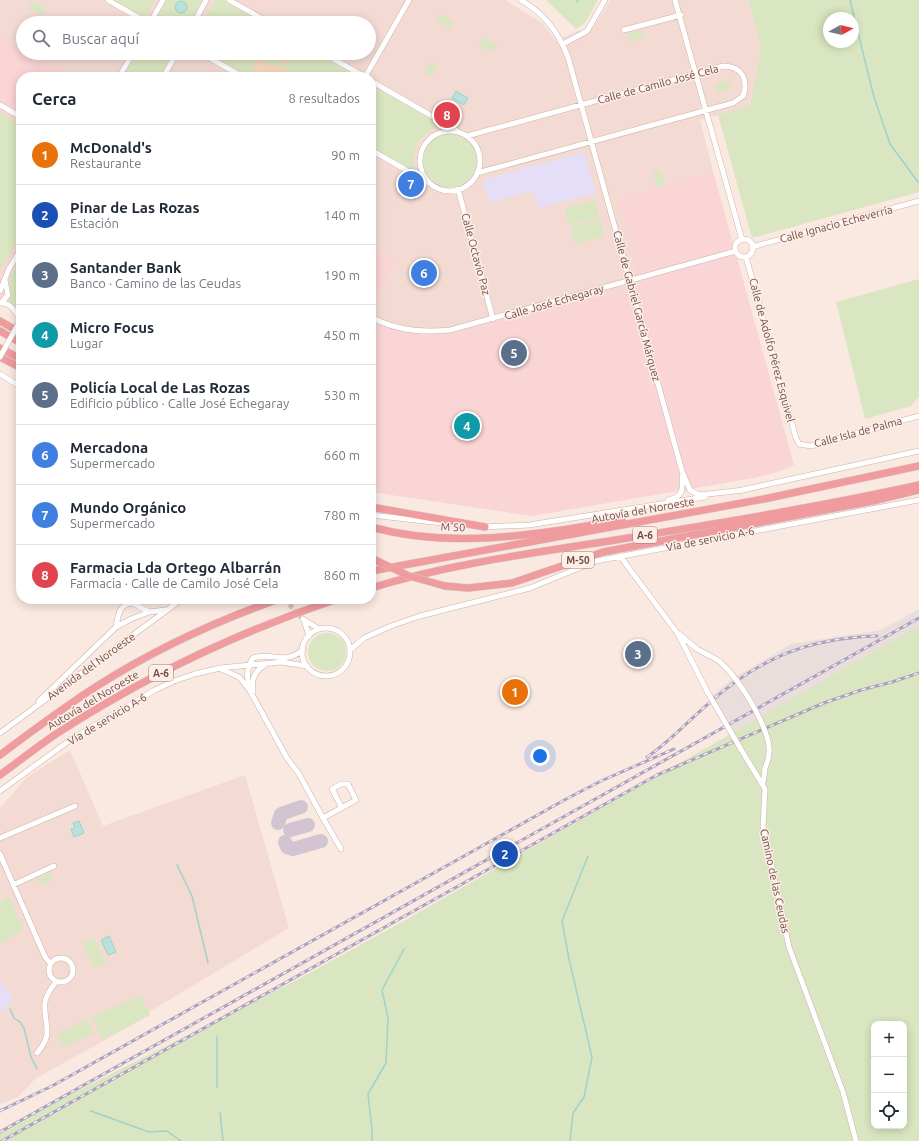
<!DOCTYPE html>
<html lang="es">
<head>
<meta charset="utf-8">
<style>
  body { margin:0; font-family:Ubuntu,sans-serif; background:#f6f6f7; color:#1f2937 }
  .controls { position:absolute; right:12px; bottom:12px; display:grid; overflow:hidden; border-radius:8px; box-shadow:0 2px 10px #0003 }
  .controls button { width:36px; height:36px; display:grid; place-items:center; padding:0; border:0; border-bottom:1px solid #e0e1e3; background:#fff; color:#1f2937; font:20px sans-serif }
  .compass { position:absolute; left:823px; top:12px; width:36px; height:36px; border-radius:50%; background:#fff; box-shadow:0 2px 10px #0003; rotate:82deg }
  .you { position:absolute; left:540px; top:756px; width:14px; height:14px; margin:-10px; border:3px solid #fff; border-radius:50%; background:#1a73e8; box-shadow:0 0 0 6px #1a73e833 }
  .badge { display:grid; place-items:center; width:26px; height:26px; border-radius:50%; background:#111827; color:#fff; font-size:13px; font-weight:700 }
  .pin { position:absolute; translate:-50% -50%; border:2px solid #fff; box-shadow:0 1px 4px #0006 }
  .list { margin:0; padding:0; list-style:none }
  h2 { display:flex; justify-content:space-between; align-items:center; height:52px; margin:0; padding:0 16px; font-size:17px }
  h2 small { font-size:13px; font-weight:400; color:#747a83 }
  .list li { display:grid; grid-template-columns:26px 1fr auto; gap:12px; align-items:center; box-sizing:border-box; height:60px; padding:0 16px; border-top:1px solid #e0e1e3 }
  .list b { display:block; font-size:15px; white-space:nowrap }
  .list p { margin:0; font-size:13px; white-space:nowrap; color:#747a83 }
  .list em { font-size:13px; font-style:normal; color:#747a83 }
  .icon { flex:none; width:22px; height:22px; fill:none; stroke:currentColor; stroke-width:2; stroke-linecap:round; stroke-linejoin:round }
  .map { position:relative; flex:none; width:919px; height:1141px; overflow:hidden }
  .search { position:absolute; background:#fff; box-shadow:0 2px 10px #0003; left:16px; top:16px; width:360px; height:44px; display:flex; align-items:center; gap:10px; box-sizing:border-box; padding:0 14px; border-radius:22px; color:#747a83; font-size:15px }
  .panel { position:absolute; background:#fff; box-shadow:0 2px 10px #0003; left:16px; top:72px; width:360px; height:532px; border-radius:16px }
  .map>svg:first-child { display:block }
  .residential { fill:#f3dbd3 }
  .commercial { fill:#fad5d5 }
  .industrial { fill:#e9dedc }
  .education { fill:#e6def6 }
  .green { fill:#dae6c1; fill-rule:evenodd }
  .sand { fill:#f7dabd }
  .water { fill:#b7e1db; stroke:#9ed2cb }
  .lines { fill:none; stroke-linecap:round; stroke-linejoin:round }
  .stream { stroke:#9ed2cb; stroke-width:1.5 }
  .taxiway { stroke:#d2c5d1; stroke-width:14 }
  .minor-tunnel { stroke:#d7c2bb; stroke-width:5; stroke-dasharray:5 2.5; stroke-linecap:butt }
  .minor-casing { stroke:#ccb1ab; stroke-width:6 }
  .highway-casing { stroke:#d4c9c9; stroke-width:8 }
  .minor { stroke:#fff; stroke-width:5 }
  .highway { stroke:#f09b9e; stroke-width:7 }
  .rail-casing { stroke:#a9a1c1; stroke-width:3 }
  .rail { stroke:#fdeee6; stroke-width:1.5; stroke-dasharray:4.5; stroke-linecap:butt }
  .minor-bridge-casing { stroke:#ccb1ab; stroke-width:6; stroke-linecap:butt }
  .highway-bridge-casing { stroke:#d4c9c9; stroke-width:8; stroke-linecap:butt }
  .minor-bridge { stroke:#fff; stroke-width:5 }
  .highway-bridge { stroke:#f09b9e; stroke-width:7 }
  .labels { text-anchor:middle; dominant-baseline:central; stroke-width:3; stroke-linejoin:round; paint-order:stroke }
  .shield { fill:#fdeee6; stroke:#9a7d79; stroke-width:1 }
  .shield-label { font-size:10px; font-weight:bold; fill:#6f4c4a }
  .street-label { font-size:11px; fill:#6f4c4a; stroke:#fdeee6 }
</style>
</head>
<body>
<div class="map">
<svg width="919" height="1141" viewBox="0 0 919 1141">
  <rect width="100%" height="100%" fill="#fae9e1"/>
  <path class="residential" d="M0,0H505L542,23L556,41L577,31L593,28L610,0H749L761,48L750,107L700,120L713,171L618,198L640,287L432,334L371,320V311L397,260L371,245V77H75L33,53H369V23H23V47L0,34Z
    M70,750L103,826L245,775L289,928L149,1012L150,1015L35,1079L18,1097L0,1104V808L27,777Z"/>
  <path class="commercial" d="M0,34L23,47V53H33L75,77H21V312L0,299Z
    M713,171L794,465L778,472L754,478L532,516L371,492V320L432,334L640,287L618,198Z
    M371,245L397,260L371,311Z"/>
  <path class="industrial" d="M919,609V699L748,756L712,696L732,679L791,644L881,630Z"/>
  <path class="education" d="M584,152L596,193L538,208L533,191L489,203L483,180Z
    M0,979L14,999L0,1014Z"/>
  <path class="green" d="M114,0H155L145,18Z
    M167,0H203L190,23H156L157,17Z
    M215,0H223L262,23H202Z
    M546,0H598L585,23L576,29Z
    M749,0H919V192L752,238L718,115L750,106L761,48ZM829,18H853V42H829Z
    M32,1L46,9L42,15L29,8Z
    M440,14L454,21L450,28L437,21Z
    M641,30L643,38L629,42L627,34Z
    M483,37L497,45L492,52L479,45Z
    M137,53H173L159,77H123Z
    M207,53H315L356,76L248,77Z
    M431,60L438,64L431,77L424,73Z
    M727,81L731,83L730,88L717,92L715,84Z
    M372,85L441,125C420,133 410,149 415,171L371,147Z
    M0,112L21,124V235L0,272Z
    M423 161a27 27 0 1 1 54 0a27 27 0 1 1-54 0Z
    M661,170L665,185L657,187L653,172Z
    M595,200L599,217L569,225L565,208Z
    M600,219L604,236L574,244L570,227Z
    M21,255V303L18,307L7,301L10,294L9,280Z
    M919,279V397L911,406L865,419L836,302Z
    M919,626V1141H0V1130L297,980L402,922ZM874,1024H904V1126H874Z
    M308 652a19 19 0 1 1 38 0a19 19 0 1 1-38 0Z
    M50,873L53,879L40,886L37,879Z
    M9,896L23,929L0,944V903Z
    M94,938L106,963L93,968L82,943Z
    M141,995L150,1015L102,1040L92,1017Z
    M86,1019L94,1033L64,1048L56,1034Z"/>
  <path class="sand" d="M258,53L265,57L269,66L279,65L300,77H292L281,72L280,77H252C255,70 253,63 258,53Z
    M278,53H293L286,65L280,62Z"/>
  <path class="water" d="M175 7a6 6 0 1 1 12 0a6 6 0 1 1-12 0Z
    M456,91L468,98L464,105L452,98Z
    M79,821L84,833L74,837L71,829L75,828L73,823Z
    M109,936L116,952L108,955L101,940Z"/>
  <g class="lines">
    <path class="stream" d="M850,0L874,97L890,144L918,182
      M577,2L578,0
      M177,865L192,896L208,963
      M10,1009L14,1018L20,1022L24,1028L31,1057L37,1069
      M217,1036V1088
      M91,1111L149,1132L167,1131L181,1141
      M220,1112L223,1141
      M372,1141V1130L368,1094L386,1063L388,1018L382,990L404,949
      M570,1141L573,1113L584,1097L592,1057L569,959L562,921L588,856"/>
    <path class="taxiway" d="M278,823L281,814L301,807
      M290,830L308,825
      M285,842L287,847L293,849L321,841"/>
    <path class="minor-tunnel" d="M284,599L303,619"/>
    <g class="minor-casing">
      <path id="minor" d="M108,0L148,23
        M229,0L270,23
        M521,0C545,14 558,32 568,57L682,471L690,490L699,495L744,490
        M675,0L742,240
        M150,23L163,0
        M194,23L206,0
        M624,30L681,15
        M563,44L587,31L605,0
        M201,53L243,77
        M323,53L365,77
        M119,77L133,53
        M163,77L177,53
        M365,77L409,0
        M371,81L456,130
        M0,105L21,117
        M420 161a30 30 0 1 1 60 0a30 30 0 1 1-60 0Z
        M467,136L723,66C742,66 749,80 743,96L733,103L477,173
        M371,150L429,183
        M458,189L493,319
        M735 248a9 9 0 1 1 18 0a9 9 0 1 1-18 0Z
        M752,247L919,201
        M746,257L796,438L799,444L811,446L919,416
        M0,291L9,269L21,249
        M2,302L8,295L5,280
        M0,303C13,303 15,312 21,321
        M18,313L21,307
        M371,317C395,330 423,333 450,330L736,251
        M0,374L21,387
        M742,490L919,451
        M668,500C683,497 683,490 682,476
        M371,515L451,524
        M483,527L529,525L705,497
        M620,556L678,634L708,693
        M133,603L149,612L165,610
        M303,619L319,629
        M304,620L309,636
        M116,627C118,616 119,603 133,603L136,599
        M302 652a24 24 0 1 1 48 0a24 24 0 1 1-48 0Z
        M679,634L697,649L710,656
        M303,650C282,666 272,651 253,658C246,668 247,678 249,689L287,758L299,774L323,818L356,800L348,784H341L332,789L342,808
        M350,650L364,638L391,626L420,616L530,588L596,561L919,500
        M221,669L239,677L248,688
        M253,691C251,680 254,671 265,665
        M39,701L116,627L131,619L149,612
        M0,733L182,599
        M739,746L765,789L763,826L789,947L843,1092L856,1141
        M763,783L765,768
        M0,791L73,738L155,690L174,681L195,674L220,668L281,662L307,666
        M323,818L341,849
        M0,838L75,806
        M0,854L45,957L50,963
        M13,885L54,866
        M49 970a12 12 0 1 1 24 0a12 12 0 1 1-24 0Z
        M37,1053C55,1033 43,1024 45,1002C46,995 52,987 56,982"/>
    </g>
    <g class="highway-casing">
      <path id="highway" d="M0,321L21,333
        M0,331L21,343
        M0,348L21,359
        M0,357L21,368
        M371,507L485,527
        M371,527C455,550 539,534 622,520
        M371,571L764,499L919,466
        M445,586L468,588L512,583L603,552L873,501L919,490
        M371,588C446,565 525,554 603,542C708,525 814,508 919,485
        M0,755C32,731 64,707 97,686C154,650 216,621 279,599
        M0,775C19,761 37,747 56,734C144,677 238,632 337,599"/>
    </g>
    <use href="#minor" class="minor"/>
    <use href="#highway" class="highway"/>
    <g class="rail-casing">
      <path id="rail" d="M647,757C669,742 687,722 707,705C759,658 808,638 877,636
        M0,1111L52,1086L568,798L601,781L674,749
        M0,1132L919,618
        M2,1141L657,775L824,703L861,690L892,682L919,673"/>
    </g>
    <use href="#rail" class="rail"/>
    <g class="minor-bridge-casing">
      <path id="minor-bridge" d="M0,357L20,321
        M710,656C732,664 767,723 769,747C770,755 768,761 765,768
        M708,693L739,746"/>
    </g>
    <g class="highway-bridge-casing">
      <path id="highway-bridge" d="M371,558L409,576L445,586"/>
    </g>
    <use href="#minor-bridge" class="minor-bridge"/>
    <use href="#highway-bridge" class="highway-bridge"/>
  </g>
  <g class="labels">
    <g class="shield">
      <rect x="633" y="527" width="24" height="16" rx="3"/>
      <rect x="562" y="552" width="32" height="16" rx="3"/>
      <rect x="149" y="665" width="24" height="16" rx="3"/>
    </g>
    <g class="shield-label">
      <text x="645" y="535">A-6</text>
      <text x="578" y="560">M-50</text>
      <text x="161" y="673">A-6</text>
    </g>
    <g class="street-label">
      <text transform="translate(658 84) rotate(-15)">Calle de Camilo José Cela</text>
      <text transform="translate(836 224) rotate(-15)">Calle Ignacio Echeverría</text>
      <text transform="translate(476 254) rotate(75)">Calle Octavio Paz</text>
      <text transform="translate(554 302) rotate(-16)">Calle José Echegaray</text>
      <text transform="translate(637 306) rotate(75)">Calle de Gabriel García Márquez</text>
      <text transform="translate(772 350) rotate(75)">Calle de Adolfo Pérez Esquivel</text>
      <text transform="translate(858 432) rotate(-15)">Calle Isla de Palma</text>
      <text transform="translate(643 510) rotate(-10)">Autovía del Noroeste</text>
      <text transform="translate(453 527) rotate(2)">M 50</text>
      <text transform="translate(710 539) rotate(-11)">Vía de servicio A-6</text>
      <text transform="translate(91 666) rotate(-36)">Avenida del Noroeste</text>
      <text transform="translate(93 700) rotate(-31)">Autovía del Noroeste</text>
      <text transform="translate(107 719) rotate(-31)">Vía de servicio A-6</text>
      <text transform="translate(775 881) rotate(78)">Camino de las Ceudas</text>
    </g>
  </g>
</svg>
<div class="controls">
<button>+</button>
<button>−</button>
<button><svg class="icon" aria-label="locate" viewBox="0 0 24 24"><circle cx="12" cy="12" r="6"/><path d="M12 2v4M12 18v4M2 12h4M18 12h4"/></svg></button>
</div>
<svg class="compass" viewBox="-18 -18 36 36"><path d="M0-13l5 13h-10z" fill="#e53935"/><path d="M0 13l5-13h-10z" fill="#747a83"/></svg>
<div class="you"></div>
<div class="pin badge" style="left:515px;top:692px;background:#e8710a">1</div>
<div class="pin badge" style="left:505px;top:854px;background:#1a4fb4">2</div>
<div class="pin badge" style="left:638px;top:654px;background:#5c6f8a">3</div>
<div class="pin badge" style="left:467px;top:426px;background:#0f9aa8">4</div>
<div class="pin badge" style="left:514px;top:353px;background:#5c6f8a">5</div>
<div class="pin badge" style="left:424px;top:273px;background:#3f7fe0">6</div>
<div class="pin badge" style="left:411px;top:184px;background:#3f7fe0">7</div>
<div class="pin badge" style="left:447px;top:115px;background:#e0444e">8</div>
<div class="search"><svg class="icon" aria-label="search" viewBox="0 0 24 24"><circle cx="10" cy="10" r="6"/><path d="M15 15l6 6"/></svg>Buscar aquí</div>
<section class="panel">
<h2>Cerca<small>8 resultados</small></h2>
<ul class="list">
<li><span class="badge" style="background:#e8710a">1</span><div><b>McDonald's</b><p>Restaurante</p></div><em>90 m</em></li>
<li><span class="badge" style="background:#1a4fb4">2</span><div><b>Pinar de Las Rozas</b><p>Estación</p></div><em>140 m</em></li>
<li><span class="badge" style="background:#5c6f8a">3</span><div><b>Santander Bank</b><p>Banco · Camino de las Ceudas</p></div><em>190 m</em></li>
<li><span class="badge" style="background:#0f9aa8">4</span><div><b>Micro Focus</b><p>Lugar</p></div><em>450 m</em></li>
<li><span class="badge" style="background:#5c6f8a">5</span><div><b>Policía Local de Las Rozas</b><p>Edificio público · Calle José Echegaray</p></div><em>530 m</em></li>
<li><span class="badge" style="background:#3f7fe0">6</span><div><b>Mercadona</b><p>Supermercado</p></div><em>660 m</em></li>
<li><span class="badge" style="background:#3f7fe0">7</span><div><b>Mundo Orgánico</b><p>Supermercado</p></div><em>780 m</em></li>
<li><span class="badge" style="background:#e0444e">8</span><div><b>Farmacia Lda Ortego Albarrán</b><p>Farmacia · Calle de Camilo José Cela</p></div><em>860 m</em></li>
</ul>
</section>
</div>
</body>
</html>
